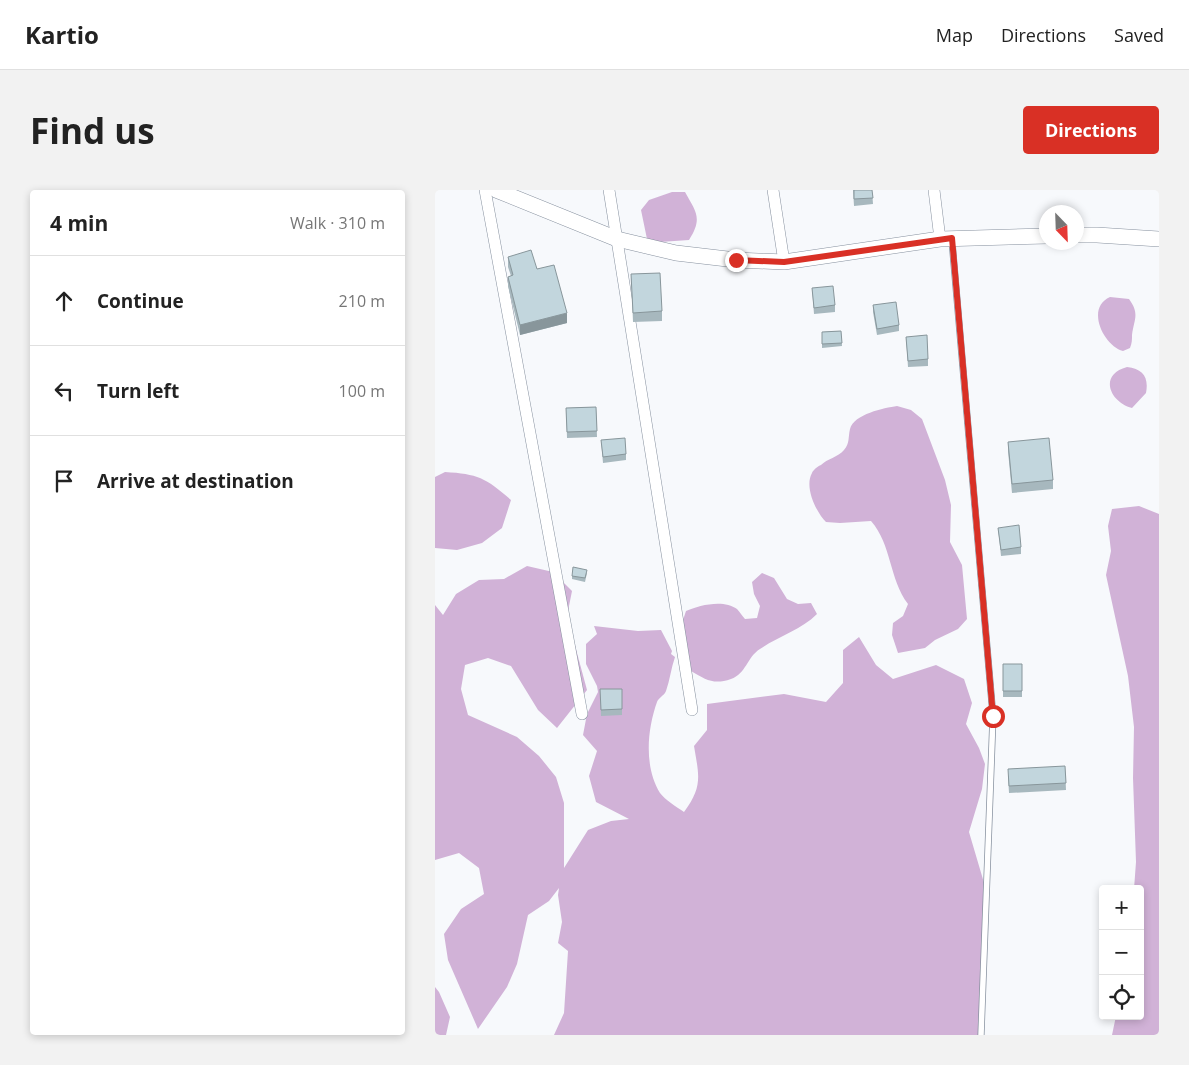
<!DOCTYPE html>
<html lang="en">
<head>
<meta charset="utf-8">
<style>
  body { margin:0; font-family:"Open Sans",sans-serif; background:#f2f2f2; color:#222 }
  .controls { position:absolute; right:15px; bottom:15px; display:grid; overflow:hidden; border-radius:5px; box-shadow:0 2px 8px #0003 }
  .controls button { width:45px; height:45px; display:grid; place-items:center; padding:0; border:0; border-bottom:1px solid #e0e0e0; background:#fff; color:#222; font:25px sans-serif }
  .compass { position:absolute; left:604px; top:15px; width:45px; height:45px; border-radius:50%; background:#fff; box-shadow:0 2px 8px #0003; rotate:157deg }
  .stop { position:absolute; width:15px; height:15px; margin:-11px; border:4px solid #d93025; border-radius:50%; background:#fff }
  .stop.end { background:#d93025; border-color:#fff; box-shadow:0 1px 5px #0008 }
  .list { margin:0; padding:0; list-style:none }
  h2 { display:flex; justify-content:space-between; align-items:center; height:65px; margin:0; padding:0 20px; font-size:21px }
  h2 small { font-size:16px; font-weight:400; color:#767676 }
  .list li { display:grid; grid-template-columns:32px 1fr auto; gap:15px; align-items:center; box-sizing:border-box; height:90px; padding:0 20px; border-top:1px solid #e0e0e0 }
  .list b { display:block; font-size:19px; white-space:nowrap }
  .list em { font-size:16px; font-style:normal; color:#767676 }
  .icon { flex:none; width:28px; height:28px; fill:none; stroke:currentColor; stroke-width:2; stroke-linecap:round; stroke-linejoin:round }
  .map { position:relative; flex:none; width:724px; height:845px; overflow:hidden; border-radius:5px }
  header { display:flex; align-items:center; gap:30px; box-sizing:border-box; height:70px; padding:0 25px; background:#fff; border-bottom:1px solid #e0e0e0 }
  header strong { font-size:24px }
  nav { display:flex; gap:28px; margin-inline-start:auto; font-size:18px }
  .intro { display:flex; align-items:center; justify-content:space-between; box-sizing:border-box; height:120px; padding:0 30px }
  h1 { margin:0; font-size:35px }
  .button { padding:12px 22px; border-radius:5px; background:#d93025; color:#fff; font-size:18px; font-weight:700 }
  main { display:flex; gap:30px; padding:0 30px }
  aside { flex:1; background:#fff; border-radius:5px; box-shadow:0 2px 8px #0003 }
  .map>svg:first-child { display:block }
  .forest { fill:#d1b2d7 }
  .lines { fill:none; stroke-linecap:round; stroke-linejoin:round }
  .service-casing { stroke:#87919f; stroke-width:7 }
  .minor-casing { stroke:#87919f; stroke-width:12 }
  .tertiary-casing { stroke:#87919f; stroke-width:16 }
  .service { stroke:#fff; stroke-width:5.5 }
  .minor { stroke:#fff; stroke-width:11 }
  .tertiary { stroke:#fff; stroke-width:15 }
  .wall { fill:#a7b8be }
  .shaded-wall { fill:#88969b }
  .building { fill:#c2d6dd; stroke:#88969b }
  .route { stroke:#d93025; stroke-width:6 }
</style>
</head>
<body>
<header>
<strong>Kartio</strong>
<nav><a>Map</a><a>Directions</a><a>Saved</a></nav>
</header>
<div class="intro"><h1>Find us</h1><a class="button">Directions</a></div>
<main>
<aside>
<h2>4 min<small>Walk · 310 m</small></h2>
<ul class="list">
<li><svg class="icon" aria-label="ahead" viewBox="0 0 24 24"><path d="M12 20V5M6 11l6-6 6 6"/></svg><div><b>Continue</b></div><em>210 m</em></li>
<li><svg class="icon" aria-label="left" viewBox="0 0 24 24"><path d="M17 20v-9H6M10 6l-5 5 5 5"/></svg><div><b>Turn left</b></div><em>100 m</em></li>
<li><svg class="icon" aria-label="arrive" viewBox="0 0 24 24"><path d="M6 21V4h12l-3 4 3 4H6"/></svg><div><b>Arrive at destination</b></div></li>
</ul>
</aside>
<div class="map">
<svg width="724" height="845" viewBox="0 0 724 845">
  <rect width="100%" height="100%" fill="#f7f9fc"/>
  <path class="forest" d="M237,2H250C261,22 268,28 254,50L225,52L212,49L206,20L214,10Z
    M675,107L694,109C705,124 699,129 697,145C697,150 697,153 695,158L688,161C669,156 650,118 675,107Z
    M692,177C708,179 714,187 711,203L697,218C675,212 663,185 692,177Z
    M462,216L476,220L487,229L510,290L516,315L515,352L527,375L532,429L523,439L500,450L490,458L463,463L457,445L458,433L468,426L473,414C454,389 457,355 436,331L405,333L391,332C381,322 369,297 377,283C378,280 383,276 386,275C392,269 403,267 409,260C415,253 413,247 415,239C419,224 449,218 462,216Z
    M10,282C43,284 51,288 76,310L67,338L47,353L22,360L0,358V287Z
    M704,316L724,324V845H677L681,826H705V699H699L701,672L698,588L699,537L693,486L671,385L676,361L673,336L677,319Z
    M92,376L118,382L137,401L132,426L152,500L122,538L103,520L76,476L53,468L30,475L26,499L33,525L82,547L104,566L121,587L129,613V678L153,640L176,631L194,629L161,612L154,586L162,561L148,545L152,524L163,502L162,496L151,474V454L162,444L159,436L203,441L226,440L237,461L236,464L240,467C236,478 235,490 231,501C229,506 224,507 222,512C212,540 209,577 225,603C230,610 242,617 249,622C268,596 264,586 259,556L272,540V514L349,504L391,512L408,493V460L424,447L441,475L458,489L501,475L529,489L537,513L531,534L544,558L550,574L547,599L534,642L552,703L546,833L543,845H119L129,823L133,761L123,753L127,732L123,705L124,698L114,711L93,725L82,774L72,797L43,839L13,770L9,744L26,719L49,704L44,678L24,663L0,670V415L8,425L21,404L44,390L69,389Z
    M327,383L339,388L352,409L363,414L376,413L382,424C366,440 344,446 325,459C312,467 311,484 296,489C279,495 271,490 256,481L247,433L251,421C264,415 289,409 302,419C305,422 307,426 310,429L322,428L325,416L319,404L317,392Z
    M0,797L4,802L15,827L11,845H0Z"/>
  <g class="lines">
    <g class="service-casing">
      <path id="service" d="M517,51L558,526L546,845"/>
    </g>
    <g class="minor-casing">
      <path id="minor" d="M50,0L147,524
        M174,0L257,520
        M338,0L349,72
        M499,0L505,49"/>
    </g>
    <g class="tertiary-casing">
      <path id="tertiary" d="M61,0L182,49L241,63L301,70L349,72L505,49L612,46
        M642,45H662L724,49"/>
    </g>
    <use href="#service" class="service"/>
    <use href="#minor" class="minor"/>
    <use href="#tertiary" class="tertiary"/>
  </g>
  <path class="wall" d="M418,0H437L438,14L419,16Z
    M73,67L102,79L132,133L85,145L73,96V87L76,86L73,77Z
    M196,84L227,121V131L198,132Z
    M377,98L400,115V122L379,124Z
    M438,115L464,135V141L442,145L438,122Z
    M406,141L407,156L387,158V142Z
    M471,147L493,169V176L473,177Z
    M161,217L162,247L132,248L131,218Z
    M166,250L191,264V270L168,273Z
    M573,252L618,290V299L577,303L573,261Z
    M563,338L586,357V364L566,366Z
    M152,383L150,392L137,389V386Z
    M568,474H587V507H568Z
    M165,499H187V525L166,526Z
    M630,576L631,600L574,603L573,586Z"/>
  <path class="shaded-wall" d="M132,123V133L85,145V135Z"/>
  <path class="building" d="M419,0H437L438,8L419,9Z
    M96,60L102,79L119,75L132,123L85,135L73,87L78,85L73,67Z
    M225,83L227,121L198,123L196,84Z
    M398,96L400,115L379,118L377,98Z
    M461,112L464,135L442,139L438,115Z
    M406,141L407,153L387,154V142Z
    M492,145L493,169L473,171L471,147Z
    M161,217L162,241L132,242L131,218Z
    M190,248L191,264L168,267L166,250Z
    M614,248L618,290L577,294L573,252Z
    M584,335L586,357L566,360L563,338Z
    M138,377L152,380L150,388L137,386Z
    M568,474H587V501H568Z
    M165,499H187V519L166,520Z
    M630,576L631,593L574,596L573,579Z"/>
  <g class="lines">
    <path class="route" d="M301,70L349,72L517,48L558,526"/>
  </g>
</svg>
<div class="controls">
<button>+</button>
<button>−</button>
<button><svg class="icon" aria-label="locate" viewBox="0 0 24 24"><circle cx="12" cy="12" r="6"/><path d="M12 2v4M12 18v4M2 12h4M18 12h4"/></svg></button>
</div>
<svg class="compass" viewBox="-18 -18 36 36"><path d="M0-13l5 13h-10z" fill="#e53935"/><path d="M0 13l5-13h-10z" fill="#767676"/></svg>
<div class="stop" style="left:558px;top:526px"></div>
<div class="stop end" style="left:301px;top:70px"></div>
</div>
</main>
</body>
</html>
